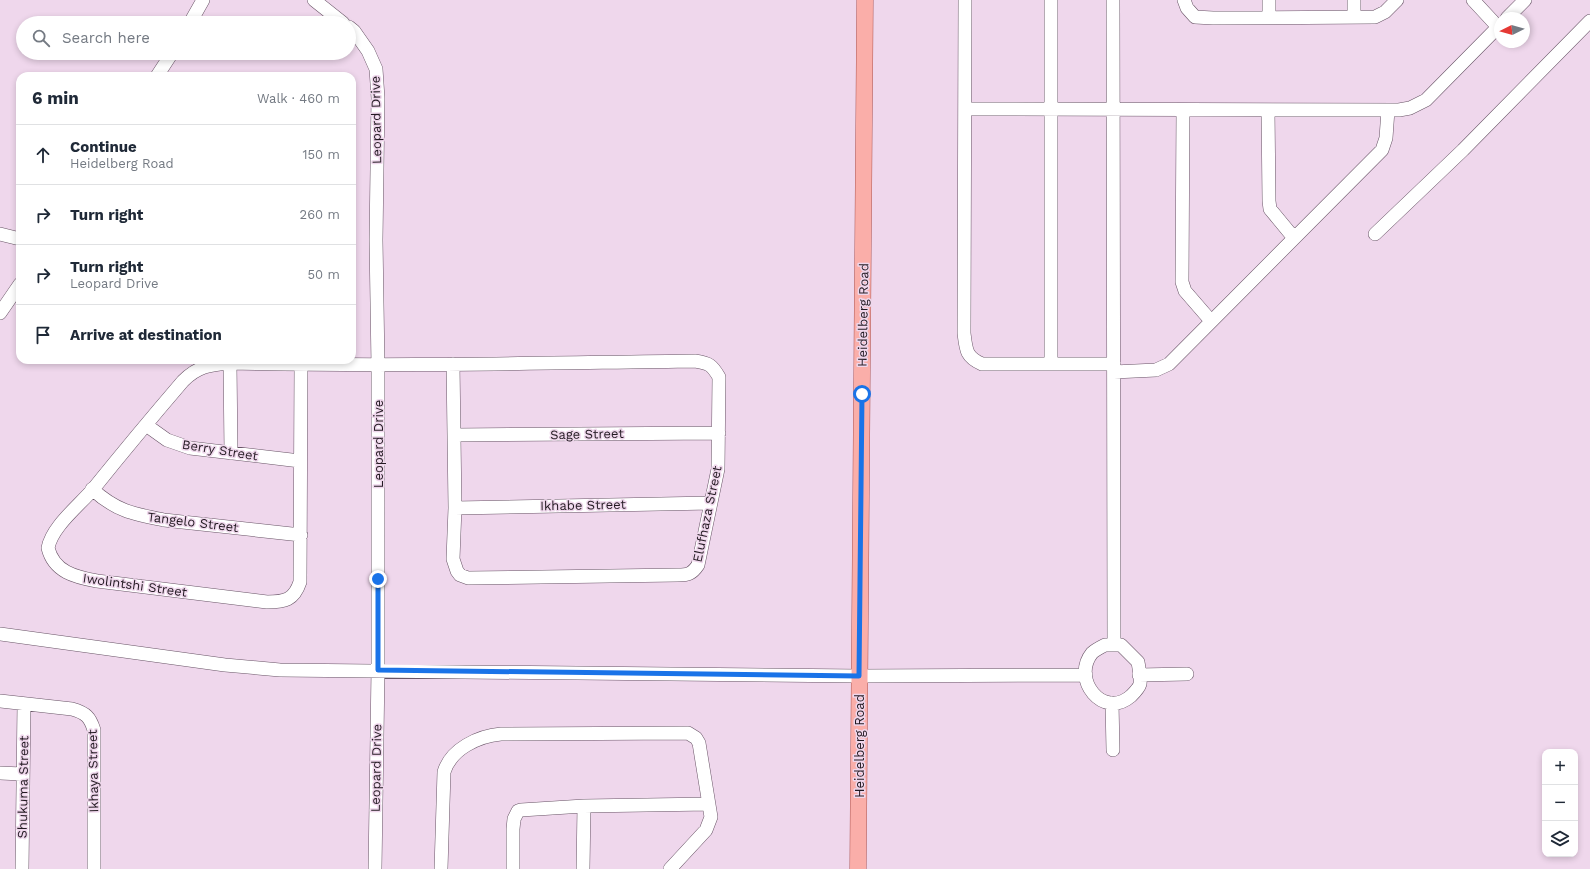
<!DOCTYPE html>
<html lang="en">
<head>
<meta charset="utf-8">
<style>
  body { margin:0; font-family:"Work Sans",sans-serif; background:#f2f2f3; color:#1f2937 }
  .controls { position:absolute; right:12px; bottom:12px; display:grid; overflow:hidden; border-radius:8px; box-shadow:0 2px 6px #0003 }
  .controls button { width:36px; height:36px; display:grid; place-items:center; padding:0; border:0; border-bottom:1px solid #e0e1e3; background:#fff; color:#1f2937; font:20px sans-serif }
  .compass { position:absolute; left:1494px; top:12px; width:36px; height:36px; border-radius:50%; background:#fff; box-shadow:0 2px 6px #0003; rotate:265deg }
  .stop { position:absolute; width:12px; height:12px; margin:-9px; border:3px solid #1a73e8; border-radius:50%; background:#fff }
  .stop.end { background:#1a73e8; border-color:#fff; box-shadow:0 1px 4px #0008 }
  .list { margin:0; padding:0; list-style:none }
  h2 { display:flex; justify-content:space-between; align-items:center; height:52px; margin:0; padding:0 16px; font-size:17px }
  h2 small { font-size:13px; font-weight:400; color:#747a83 }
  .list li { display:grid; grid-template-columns:26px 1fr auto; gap:12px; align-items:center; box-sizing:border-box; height:60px; padding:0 16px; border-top:1px solid #e0e1e3 }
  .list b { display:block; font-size:15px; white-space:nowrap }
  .list p { margin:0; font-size:13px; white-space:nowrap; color:#747a83 }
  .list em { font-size:13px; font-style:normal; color:#747a83 }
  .icon { flex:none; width:22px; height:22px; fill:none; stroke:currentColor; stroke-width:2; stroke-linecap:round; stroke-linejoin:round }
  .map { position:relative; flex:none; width:1590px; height:869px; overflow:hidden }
  .search { position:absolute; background:#fff; box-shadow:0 2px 6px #0003; left:16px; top:16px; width:340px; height:44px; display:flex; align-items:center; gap:10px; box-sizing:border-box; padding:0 14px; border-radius:22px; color:#747a83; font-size:15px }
  .panel { position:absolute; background:#fff; box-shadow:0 2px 6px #0003; left:16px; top:72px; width:340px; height:292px; border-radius:12px }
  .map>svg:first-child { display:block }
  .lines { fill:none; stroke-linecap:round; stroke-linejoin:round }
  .minor-casing { stroke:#685466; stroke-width:14 }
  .major-casing { stroke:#ac5755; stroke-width:17 }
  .minor { stroke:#fff; stroke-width:13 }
  .major { stroke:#faaea9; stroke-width:16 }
  .route { stroke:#1a73e8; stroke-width:5 }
  .labels { text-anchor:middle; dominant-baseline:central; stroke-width:3; stroke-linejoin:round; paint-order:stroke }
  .street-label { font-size:13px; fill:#231a22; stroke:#efd7ec }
</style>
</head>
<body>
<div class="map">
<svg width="1590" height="869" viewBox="0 0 1590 869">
  <rect width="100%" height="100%" fill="#efd7ec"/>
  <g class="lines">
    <g class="minor-casing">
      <path id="minor" d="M314,0L343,23
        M965,0L964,333C966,350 966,357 982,364H1114
        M1113,0L1114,645
        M1184,0L1187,8L1195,17L1213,18L1375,17L1385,12L1397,0
        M1473,0L1498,27
        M1354,17V0
        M1269,18V0
        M1507,18L1525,0
        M190,23L203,0
        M349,27L354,31L368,51L376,69L378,98L376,240L378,365V670L375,869
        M157,76L172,53
        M966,109L1399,110L1410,108L1426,100L1500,25
        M1183,110L1182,282L1185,291L1211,321
        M1268,110L1269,201L1270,209L1294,238
        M0,234L20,239
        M1375,234L1463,150L1590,21
        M0,313L20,284
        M230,363L231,453
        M1051,364V0
        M301,365L300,582C294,600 285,602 267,602L97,581C75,577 54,572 48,548C52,526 80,505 94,488C123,452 153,416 183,381C198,366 209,365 230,363C385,367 540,363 695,361C709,363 712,365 719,377L718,469L698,565C692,574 688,575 678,575L468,578L460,575L457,571L453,559L455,508L453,364
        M1114,372L1156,370L1169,364L1382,150L1386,138L1388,110
        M146,425L167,440L190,448L300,461
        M455,435L719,433
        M92,489C116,511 133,514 164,520L301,535
        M455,508L711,503
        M0,634L225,665L280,670L859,676L1086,675
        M1105,645H1121L1138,662C1139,668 1141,678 1140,684C1139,688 1134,693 1131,696C1103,720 1071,679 1092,653C1095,650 1101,647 1105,645Z
        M1139,675L1187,674
        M0,701L72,709C86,713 90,717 94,730V869
        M1112,703L1113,750
        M0,773L22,774
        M22,869L24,704
        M441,869L444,772C451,749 478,736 501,734L688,733L696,738L699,743L711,817L706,830L670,869
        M513,869V829L514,819L518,811L521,810L584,806L709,804
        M583,869L584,806"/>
    </g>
    <g class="major-casing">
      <path id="major" d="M858,869L865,0"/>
    </g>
    <use href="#minor" class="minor"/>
    <use href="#major" class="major"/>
  </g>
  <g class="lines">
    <path class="route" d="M378,579V670L859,676L862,394"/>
  </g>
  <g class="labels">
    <g class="street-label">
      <text transform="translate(376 120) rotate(-91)">Leopard Drive</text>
      <text transform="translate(863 315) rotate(-89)">Heidelberg Road</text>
      <text transform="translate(587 434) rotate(-1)">Sage Street</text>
      <text transform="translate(378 444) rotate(-90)">Leopard Drive</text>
      <text transform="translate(220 450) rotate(9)">Berry Street</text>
      <text transform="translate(583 505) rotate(-1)">Ikhabe Street</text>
      <text transform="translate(707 514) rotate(-78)">Elufhaza Street</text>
      <text transform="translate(193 522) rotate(7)">Tangelo Street</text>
      <text transform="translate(135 585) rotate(8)">Iwolintshi Street</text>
      <text transform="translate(859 746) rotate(-90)">Heidelberg Road</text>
      <text transform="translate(376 768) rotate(-89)">Leopard Drive</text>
      <text transform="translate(93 771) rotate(-91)">Ikhaya Street</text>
      <text transform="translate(23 787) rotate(-89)">Shukuma Street</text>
    </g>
  </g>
</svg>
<div class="controls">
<button>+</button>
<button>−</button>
<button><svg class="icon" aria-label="layers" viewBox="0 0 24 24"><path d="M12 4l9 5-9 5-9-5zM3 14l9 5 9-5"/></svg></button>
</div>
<svg class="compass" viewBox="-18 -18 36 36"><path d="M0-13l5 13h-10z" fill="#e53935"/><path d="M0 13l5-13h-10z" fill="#747a83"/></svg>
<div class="stop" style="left:862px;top:394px"></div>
<div class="stop end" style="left:378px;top:579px"></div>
<div class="search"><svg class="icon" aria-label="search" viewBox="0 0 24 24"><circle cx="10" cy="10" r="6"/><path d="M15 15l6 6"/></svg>Search here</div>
<section class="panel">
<h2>6 min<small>Walk · 460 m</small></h2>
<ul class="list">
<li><svg class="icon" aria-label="ahead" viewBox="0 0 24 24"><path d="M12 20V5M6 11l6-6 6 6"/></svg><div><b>Continue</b><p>Heidelberg Road</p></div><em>150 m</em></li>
<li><svg class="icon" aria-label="right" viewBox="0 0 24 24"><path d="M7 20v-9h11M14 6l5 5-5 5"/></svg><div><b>Turn right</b></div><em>260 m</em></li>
<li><svg class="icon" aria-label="right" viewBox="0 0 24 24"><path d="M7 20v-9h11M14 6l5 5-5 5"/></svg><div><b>Turn right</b><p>Leopard Drive</p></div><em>50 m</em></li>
<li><svg class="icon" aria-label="arrive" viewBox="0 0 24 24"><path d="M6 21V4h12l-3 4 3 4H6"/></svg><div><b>Arrive at destination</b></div></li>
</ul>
</section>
</div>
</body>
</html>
